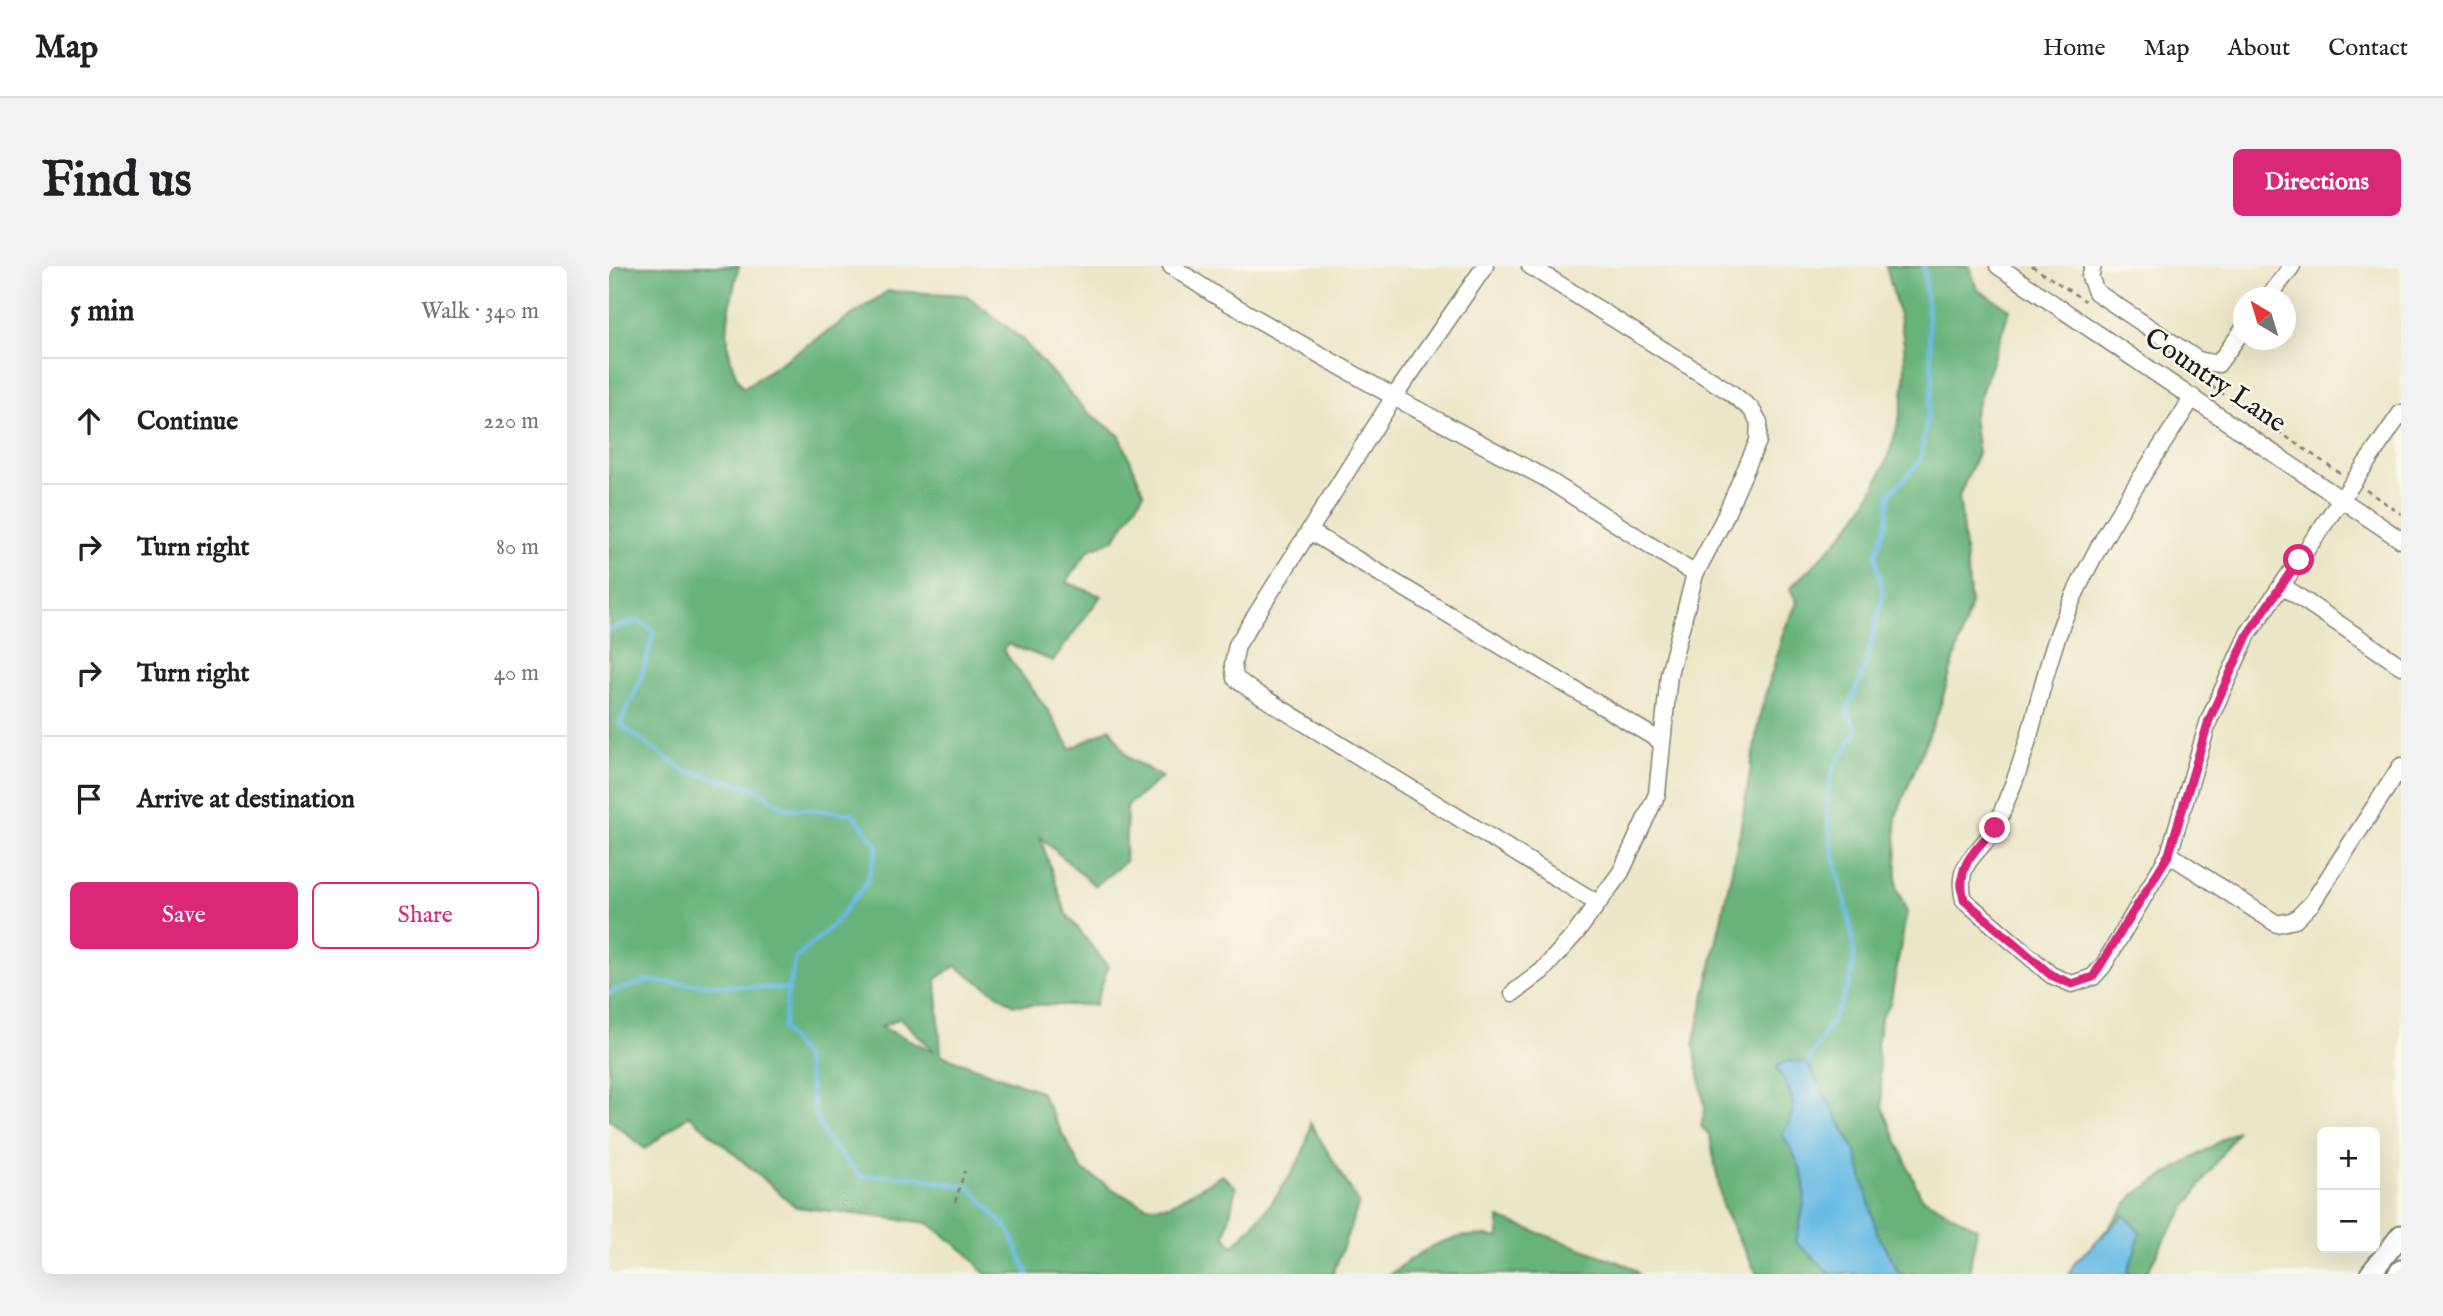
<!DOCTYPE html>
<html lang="en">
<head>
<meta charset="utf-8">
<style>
  body { margin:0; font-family:"IM FELL English",serif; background:#f2f2f2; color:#202124 }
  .controls { position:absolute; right:21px; bottom:21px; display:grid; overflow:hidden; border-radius:10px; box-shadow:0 7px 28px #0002 }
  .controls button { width:63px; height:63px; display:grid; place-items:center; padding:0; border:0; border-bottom:2px solid #e0e0e0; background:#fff; color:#202124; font:35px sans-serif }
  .compass { position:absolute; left:1624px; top:21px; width:63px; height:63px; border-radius:50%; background:#fff; box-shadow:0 7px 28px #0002; rotate:322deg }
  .stop { position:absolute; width:21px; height:21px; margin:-16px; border:5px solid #db2777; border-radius:50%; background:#fff }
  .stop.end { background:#db2777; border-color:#fff; box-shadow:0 2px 7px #0008 }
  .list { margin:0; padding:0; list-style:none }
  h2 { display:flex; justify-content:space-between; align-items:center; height:91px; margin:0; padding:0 28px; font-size:30px }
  h2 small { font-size:23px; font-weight:400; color:#757577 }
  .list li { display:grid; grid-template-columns:46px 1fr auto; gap:21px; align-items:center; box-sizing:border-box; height:126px; padding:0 28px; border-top:2px solid #e0e0e0 }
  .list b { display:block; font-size:26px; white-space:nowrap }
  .list em { font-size:23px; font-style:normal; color:#757577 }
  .actions { display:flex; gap:14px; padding:21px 28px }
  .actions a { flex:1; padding:16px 0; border:2px solid #db2777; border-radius:10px; text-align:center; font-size:24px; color:#db2777 }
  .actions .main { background:#db2777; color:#fff }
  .icon { flex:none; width:38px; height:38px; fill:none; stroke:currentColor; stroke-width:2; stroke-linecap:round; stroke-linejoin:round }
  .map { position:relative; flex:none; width:1792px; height:1008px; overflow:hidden; border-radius:10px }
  header { display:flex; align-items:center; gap:42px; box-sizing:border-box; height:98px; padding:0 35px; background:#fff; border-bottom:2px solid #e0e0e0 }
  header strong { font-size:33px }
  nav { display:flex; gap:38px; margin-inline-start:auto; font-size:24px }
  .intro { display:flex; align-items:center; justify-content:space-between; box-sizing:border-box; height:168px; padding:0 42px }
  h1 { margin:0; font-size:49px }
  .button { padding:18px 32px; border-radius:10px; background:#db2777; color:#fff; font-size:24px; font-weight:700 }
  main { display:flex; gap:42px; padding:0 42px }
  aside { flex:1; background:#fff; border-radius:10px; box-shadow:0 7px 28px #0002 }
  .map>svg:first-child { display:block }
  .forest { fill:#67b37c; stroke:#42684c; stroke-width:2; fill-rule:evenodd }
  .water { fill:#69bbe4; stroke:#426c80; stroke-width:2 }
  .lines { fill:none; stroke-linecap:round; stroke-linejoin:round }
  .stream { stroke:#69bbe4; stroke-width:4.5 }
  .minor-casing { stroke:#848172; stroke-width:19 }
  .major-casing { stroke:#848172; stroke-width:23 }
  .path { stroke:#848172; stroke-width:2.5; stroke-dasharray:5 5; stroke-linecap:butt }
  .minor { stroke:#fff; stroke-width:16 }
  .major { stroke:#fff; stroke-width:19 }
  .route { stroke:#db2777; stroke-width:9 }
  .labels { text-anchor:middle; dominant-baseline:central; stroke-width:5; stroke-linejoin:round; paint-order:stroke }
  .street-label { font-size:28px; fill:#1c1c1c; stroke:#fbf7ec }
</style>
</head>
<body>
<header>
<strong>Map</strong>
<nav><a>Home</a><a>Map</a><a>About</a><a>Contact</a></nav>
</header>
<div class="intro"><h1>Find us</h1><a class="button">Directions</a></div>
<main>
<aside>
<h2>5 min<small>Walk · 340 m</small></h2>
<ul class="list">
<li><svg class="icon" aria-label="ahead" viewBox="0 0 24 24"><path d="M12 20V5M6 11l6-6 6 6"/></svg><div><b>Continue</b></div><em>220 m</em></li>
<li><svg class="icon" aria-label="right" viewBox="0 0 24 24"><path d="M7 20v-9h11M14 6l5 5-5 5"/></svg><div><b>Turn right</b></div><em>80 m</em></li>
<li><svg class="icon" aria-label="right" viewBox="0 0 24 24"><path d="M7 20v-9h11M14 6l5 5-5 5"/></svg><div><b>Turn right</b></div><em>40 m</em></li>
<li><svg class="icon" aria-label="arrive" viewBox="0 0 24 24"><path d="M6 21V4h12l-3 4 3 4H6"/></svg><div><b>Arrive at destination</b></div></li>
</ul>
<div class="actions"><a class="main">Save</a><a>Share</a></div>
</aside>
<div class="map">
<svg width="1792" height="1008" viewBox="0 0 1792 1008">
  <rect width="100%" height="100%" fill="#fbf7ec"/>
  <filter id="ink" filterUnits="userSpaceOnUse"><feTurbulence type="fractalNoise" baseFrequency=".0143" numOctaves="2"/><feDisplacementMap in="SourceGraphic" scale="14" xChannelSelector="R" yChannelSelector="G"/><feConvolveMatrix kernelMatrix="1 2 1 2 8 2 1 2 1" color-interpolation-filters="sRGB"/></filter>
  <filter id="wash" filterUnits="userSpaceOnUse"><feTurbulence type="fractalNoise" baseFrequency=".00686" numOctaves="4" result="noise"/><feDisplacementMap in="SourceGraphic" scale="28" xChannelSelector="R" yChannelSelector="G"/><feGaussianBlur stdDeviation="1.57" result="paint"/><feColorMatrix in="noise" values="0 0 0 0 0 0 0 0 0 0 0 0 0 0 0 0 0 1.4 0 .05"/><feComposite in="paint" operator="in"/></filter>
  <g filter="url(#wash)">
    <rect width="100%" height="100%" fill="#ece6c8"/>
    <path class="forest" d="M0,0H130C119,42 109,82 134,122L279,25L357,29L411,71L476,144L511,170L535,227L505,274L480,284L457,316L492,330L444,395L399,378L394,384L438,443L462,483L501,462L519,491L553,511L518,540L516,596L486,620L431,571L457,647L499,701L486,739H405L346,700L327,713L332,789L431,825L472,903L512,928L538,940L561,939L613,909L627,921L616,970L624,980C652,953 700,895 701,857L750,937L724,1008H376L359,988L319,957L187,941L80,849L36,883L0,853ZM291,752L324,784V785L272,761Z
      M1277,0H1360L1368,23L1401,43L1364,151L1369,187L1350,230L1362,338L1330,444L1287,550L1288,622L1298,646L1281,738L1272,751L1268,778L1274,842L1312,931L1368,962L1360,1008H1148L1114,943L1101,870L1092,860L1096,843L1085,779L1131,566L1151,448L1175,364L1188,337L1181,322C1206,297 1242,264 1259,233C1285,186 1300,133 1295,79C1293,53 1283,25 1277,0Z
      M1629,864L1555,974L1537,1008H1462L1526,928Z
      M890,952L1023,1001L1030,1008H781C816,982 846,962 890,972Z"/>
    <path class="water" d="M1177,795L1198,797L1246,884L1269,970L1291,1008H1222L1187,976C1198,924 1203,915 1173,868C1193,842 1182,827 1168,801Z
      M1515,949L1532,967L1518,1008H1460L1466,996Z"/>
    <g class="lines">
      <path class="stream" d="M0,364L29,354L45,365L32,413L11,458L74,504L145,522L176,542L243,547L269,580L258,616L223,660L187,692L179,723L174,763L196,793L206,847L217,873L251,910H303L362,922L401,966L419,1008
        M0,727L37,715L179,723
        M1198,797C1215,765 1245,726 1245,689C1244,636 1202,554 1225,503C1230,490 1241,478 1248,466L1238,444L1255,405L1274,330L1267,288L1278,256L1281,228L1311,195L1324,117L1315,0"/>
    </g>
  </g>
  <g filter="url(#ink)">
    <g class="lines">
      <g class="minor-casing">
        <path id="minor" d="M562,0L606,29L785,131L936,212L1086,308
          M876,0L785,131L628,379L624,398L626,412L642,424L988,637
          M1389,0L1792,274
          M1484,0L1481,11L1487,26L1589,94L1609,98L1634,64
          M1659,32L1683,0
          M1792,147L1639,368L1600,454L1560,588L1668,658L1686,654L1703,637L1792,500
          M700,265L1053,476
          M1674,320L1792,400
          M1560,588L1494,700L1484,711L1463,718L1442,709L1355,634C1345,595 1370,589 1387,561C1392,550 1396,537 1401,526C1425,469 1433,405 1457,348C1489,271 1540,201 1584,131
          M904,727L933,705L967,667L1012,606L1048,528L1060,408L1086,308L1114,255L1149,175L1150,156L1142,143L1121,126L921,0"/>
      </g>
      <g class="major-casing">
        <path id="major" d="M1761,1008L1792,969
          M1789,1008L1792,1004"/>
      </g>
      <path class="path" d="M1423,0L1476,35
        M1586,109L1731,207
        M1757,224L1792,248
        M346,936L356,905"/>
      <use href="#minor" class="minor"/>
      <use href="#major" class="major"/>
    </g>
  </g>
  <g class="lines" filter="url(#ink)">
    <path class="route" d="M1386,562C1365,585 1346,601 1355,634L1442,709L1463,718L1484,711L1560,588L1600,454L1639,368L1690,294"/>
  </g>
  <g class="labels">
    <g class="street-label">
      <text transform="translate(1606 115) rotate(34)">Country Lane</text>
    </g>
  </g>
</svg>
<div class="controls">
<button>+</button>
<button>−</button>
</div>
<svg class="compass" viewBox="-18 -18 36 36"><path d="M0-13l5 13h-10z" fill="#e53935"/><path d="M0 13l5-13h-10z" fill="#757577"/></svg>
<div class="stop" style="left:1690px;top:294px"></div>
<div class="stop end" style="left:1386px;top:562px"></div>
</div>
</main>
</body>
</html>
